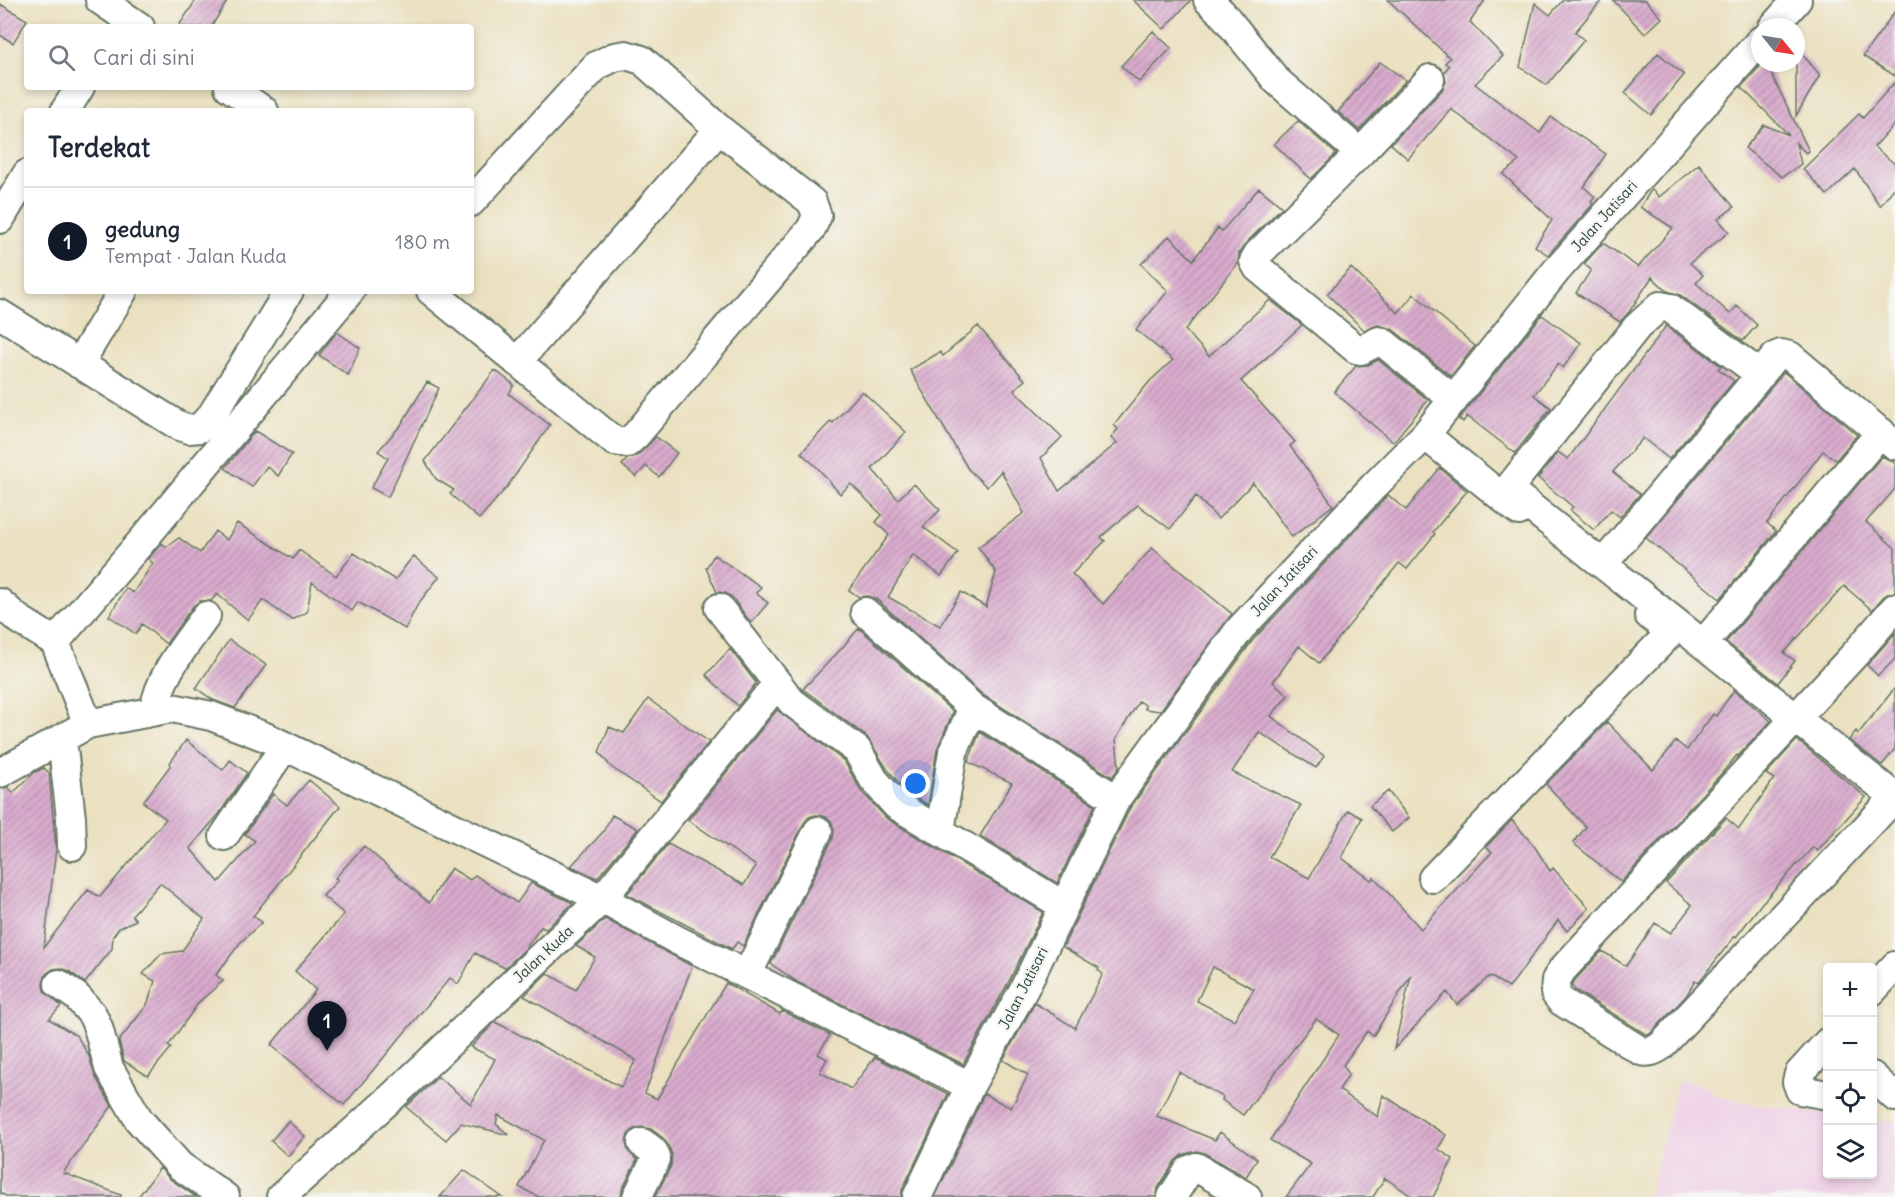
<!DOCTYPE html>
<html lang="id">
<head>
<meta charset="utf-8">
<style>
  body { margin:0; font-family:Delius,sans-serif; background:#f6f6f7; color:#1f2937 }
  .controls { position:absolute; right:18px; bottom:18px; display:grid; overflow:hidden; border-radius:6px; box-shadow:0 3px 9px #0003 }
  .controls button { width:54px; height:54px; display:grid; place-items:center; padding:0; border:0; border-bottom:2px solid #e0e1e3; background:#fff; color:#1f2937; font:30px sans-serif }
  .compass { position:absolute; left:1751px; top:18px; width:54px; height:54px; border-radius:50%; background:#fff; box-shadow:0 3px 9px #0003; rotate:120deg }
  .you { position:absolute; left:916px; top:784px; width:21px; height:21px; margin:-15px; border:4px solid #fff; border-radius:50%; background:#1a73e8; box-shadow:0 0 0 9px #1a73e833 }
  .badge { display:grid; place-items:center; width:39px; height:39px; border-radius:50%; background:#111827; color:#fff; font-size:20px; font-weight:700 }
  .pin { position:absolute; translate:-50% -50px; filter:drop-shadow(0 2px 3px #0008) }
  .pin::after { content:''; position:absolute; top:32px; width:21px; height:18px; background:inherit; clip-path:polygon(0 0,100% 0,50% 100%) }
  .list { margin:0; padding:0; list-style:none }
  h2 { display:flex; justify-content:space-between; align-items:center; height:78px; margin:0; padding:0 24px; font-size:26px }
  h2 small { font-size:20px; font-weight:400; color:#747a83 }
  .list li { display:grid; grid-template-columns:39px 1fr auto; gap:18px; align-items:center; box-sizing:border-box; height:108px; padding:0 24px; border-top:2px solid #e0e1e3 }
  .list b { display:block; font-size:22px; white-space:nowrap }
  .list p { margin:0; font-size:20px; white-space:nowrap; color:#747a83 }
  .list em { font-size:20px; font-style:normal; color:#747a83 }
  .icon { flex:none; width:33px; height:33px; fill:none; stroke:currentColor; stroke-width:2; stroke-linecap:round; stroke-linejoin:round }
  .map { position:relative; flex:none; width:1895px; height:1197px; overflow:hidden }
  .search { position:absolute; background:#fff; box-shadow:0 3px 9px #0003; left:24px; top:24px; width:450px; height:66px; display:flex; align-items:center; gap:15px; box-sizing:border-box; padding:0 21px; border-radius:6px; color:#747a83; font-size:22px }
  .panel { position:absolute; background:#fff; box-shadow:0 3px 9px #0003; left:24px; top:108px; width:450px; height:186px; border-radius:6px }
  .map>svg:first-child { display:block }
  .built { fill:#efd0e6 }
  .building { fill:url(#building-hatch); fill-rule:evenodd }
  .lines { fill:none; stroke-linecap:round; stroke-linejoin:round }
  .minor-casing { stroke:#667665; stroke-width:32 }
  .minor { stroke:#fff; stroke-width:28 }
  .labels { text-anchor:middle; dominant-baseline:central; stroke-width:5; stroke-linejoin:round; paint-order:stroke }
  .street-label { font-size:15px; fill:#1f3d34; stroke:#f6f6f2 }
</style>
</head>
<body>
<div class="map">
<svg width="1895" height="1197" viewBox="0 0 1895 1197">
  <defs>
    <pattern id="building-hatch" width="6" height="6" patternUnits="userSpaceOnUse" patternTransform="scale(1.5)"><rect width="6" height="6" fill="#daacce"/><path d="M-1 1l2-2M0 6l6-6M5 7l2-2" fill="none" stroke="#b08da8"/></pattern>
  </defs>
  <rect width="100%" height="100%" fill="#f6f6f2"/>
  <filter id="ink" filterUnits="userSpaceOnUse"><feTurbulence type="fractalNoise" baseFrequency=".0167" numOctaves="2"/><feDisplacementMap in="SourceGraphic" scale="12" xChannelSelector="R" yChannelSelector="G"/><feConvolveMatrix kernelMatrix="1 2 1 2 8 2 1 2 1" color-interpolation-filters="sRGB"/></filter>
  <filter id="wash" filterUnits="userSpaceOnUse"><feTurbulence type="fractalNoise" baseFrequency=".008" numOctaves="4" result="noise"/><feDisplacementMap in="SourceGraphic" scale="24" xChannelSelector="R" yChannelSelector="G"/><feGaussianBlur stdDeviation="1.35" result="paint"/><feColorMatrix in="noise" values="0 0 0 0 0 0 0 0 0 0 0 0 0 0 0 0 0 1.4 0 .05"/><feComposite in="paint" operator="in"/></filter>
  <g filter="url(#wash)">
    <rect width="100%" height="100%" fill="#ebe1c1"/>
    <path class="built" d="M1678,1080L1706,1086L1714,1095L1757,1105L1827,1114L1828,1174H1872L1873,1119L1895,1122V1197H1648Z"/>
    <g id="blocks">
      <path class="building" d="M196,0H228L211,27H178Z
        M1133,0H1191L1164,29Z
        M1388,0H1485L1470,22L1503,56L1475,84L1540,133L1551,117L1606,154L1584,187L1595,197L1591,202L1593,204L1548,255L1535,246L1552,220L1503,174L1519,161L1451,109L1408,159L1391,144L1442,90L1446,82L1444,72L1449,66L1445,63L1450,58Z
        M1563,0H1602L1575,32L1584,40L1547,85L1520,67L1535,3L1550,15Z
        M1613,0H1645L1662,18L1645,34Z
        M0,4L27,20L13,43L0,35Z
        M1895,11V76L1863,56Z
        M1153,31L1171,48L1139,82L1121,66Z
        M1796,47L1820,75L1796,116Z
        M1658,53L1684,75L1651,115L1625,93Z
        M1380,62L1406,80L1359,130L1338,112Z
        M1763,63H1766L1809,151L1806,153L1796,143L1801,164L1782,177L1745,148L1764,125L1789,135L1741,87Z
        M1895,82V124L1874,147L1895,164V187L1880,206L1855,169L1827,195L1803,169L1859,114L1863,118Z
        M1298,121L1336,154L1311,179L1274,144Z
        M1699,164L1734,207L1718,219L1729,232L1690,263L1703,275L1696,283L1730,314L1737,306L1757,325L1743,341L1680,295L1667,291L1652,277L1629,312L1620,322L1576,293L1591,270L1584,264L1603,243L1638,267L1673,228L1640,207L1652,189L1659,197Z
        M1259,188L1282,207L1246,243L1239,253L1238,263L1185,330L1209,356L1270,300L1302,325L1241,381L1295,442L1290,446L1333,505L1292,537L1253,483L1218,519L1196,496L1170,529L1138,505L1101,537L1105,541L1072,574L1103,604L1152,548L1232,614L1160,711L1145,709V705L1139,701L1116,739L1119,768L1112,777L983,695L876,599L867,596L859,597L849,590L889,535L876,522L882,515L851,484L840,494L817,467L801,453L831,421L833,423L862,391L906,432L872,469L898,499L914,484L940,510L923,527L958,553L941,576L913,555L888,597L940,626L961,592L986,607L996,572L978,547L1024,513L1001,471L987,487L968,469L910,370L940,352L943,356L978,326L1025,380L1014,390L1062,437L1041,458L1059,491L1117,443L1111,438L1118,429L1114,425L1150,381L1173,360L1136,330L1168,291L1141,264L1169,236L1193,260L1218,228L1222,231Z
        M1351,268L1398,313L1414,294L1475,346L1451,376L1392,329L1378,325L1364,330L1327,294Z
        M1542,315L1581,343L1563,368L1558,364L1534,395L1551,408L1515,453L1467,416L1463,422L1459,419Z
        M1666,326L1721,366L1718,369L1734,381L1669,459L1643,438L1613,472L1640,494L1620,517L1611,510L1594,530L1570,510L1573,507L1538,478L1558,452L1568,459Z
        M337,332L360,348L348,375L319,355Z
        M1378,360L1428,400L1393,442L1334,392L1356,366L1368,365Z
        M495,370L514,385L509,394L550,425L507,487L479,519L450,494L454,490L436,479L425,461Z
        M1784,372L1857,435L1836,460L1823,451L1767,523L1776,531L1720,599L1646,538Z
        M427,382L439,388L388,497L371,488L388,458L378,451L401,425Z
        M255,431L292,454L278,476L267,466L252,487L225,468Z
        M656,437L677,453L659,477L646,466L636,477L622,465L627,459L638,455Z
        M1882,456L1895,463V489L1866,522L1895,548V592L1889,593L1883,597L1872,610L1844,586L1784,653L1795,661L1778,683L1726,642Z
        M1440,468L1467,491L1433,532L1435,534L1407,569L1399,563L1319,663L1299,646L1273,682L1288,695L1271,716L1324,756L1316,768L1259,732L1232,772L1301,805L1269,857L1309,878L1348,810L1362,818L1342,858L1371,880L1374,877L1421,929L1492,852L1486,847L1512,820L1535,847L1550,871L1553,868L1589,908L1567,931L1558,920L1509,988L1490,976L1457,1005L1447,992L1394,1049L1411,975L1373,1036L1367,1031L1343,1065L1349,1074L1339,1090L1378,1117L1383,1095L1446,1135L1438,1149L1453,1159L1433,1197H1413L1385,1178L1373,1197H1286L1311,1164L1270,1140L1339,1035L1316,1019L1243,1115L1222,1100L1223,1097L1179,1072L1157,1116L1215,1140L1220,1132L1257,1159L1246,1177L1204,1153L1197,1151L1182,1155L1175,1161L1158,1188L1156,1197H935L984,1094L1011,1108L1028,1075L1003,1060L1035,1003L1075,1028L1103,974L1098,970L1099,968L1063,947L1130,808L1253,640L1388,495L1406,510ZM1213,967L1254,989L1234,1020L1197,1001Z
        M237,523L293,559L299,550L336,576L354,553L395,580L413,556L439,577L418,604L405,629L358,602L352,611L312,582L307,612L292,620L263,600L248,620L217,594L211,601H200L193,606L166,644L142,624L136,634L109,616L126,588L133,593L153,563L148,559L162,543L166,547L179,538L200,553L215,531L227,540Z
        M714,555L761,587L756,593L768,603L751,623L732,597L725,593L717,592L706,568Z
        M859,628L953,712L937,749L928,805L907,792L888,770L867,737L803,689L842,648Z
        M1895,633V659L1878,676L1867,665Z
        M229,640L266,665L235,708L213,700L196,688Z
        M730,649L756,683L738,706L706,675Z
        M1895,688V749L1882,765L1849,740L1856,731L1858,734Z
        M1734,690L1771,721L1738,756L1737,755L1721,774L1621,882L1573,843L1586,827L1546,784L1607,722L1653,770L1676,741L1687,750L1713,714L1716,716Z
        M648,699L709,742L661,801L611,767L599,752L609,727L624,733Z
        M777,710L844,761L861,791L887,819L1043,912L1009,981L963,1064L799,983L771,964L833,838L834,829L831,821L826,817L816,815L809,817L804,823L743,946L737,942L732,949L627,894L668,844L744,885L756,866L688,820Z
        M980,732L1095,805L1057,883L980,836L1012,783L968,762Z
        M186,740L223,770L230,760L247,773L219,814L190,848L219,882L255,841L245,834L273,794L287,805L309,780L340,806L253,916L262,922L240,943L216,975L223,981L199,1002L168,1046L171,1048L148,1076L124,1061L119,1041L147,1005L155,981L143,974L161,954L182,951L204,919L160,883L132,915L136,920L119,928L113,936L112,949L85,983L69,971L61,968L53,969L46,974L43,983L44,991L61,1006L49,1019L77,1036L89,1056L95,1076L112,1106L63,1173L121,1195V1197H8L0,1193V789L8,787L13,793L35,772L44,768L49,773L56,849L44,947L88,890L100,897L166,819L143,802L170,766V763Z
        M1797,740L1866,797L1817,851L1813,847L1762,903L1736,937L1735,936L1698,983L1695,981L1686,996L1650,1034L1647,1035L1575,990L1572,986L1575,980L1602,951L1626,966L1655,923L1671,933L1692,905L1666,883L1726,818L1739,829L1774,779L1766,774Z
        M1388,791L1409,818L1392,832L1370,806Z
        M612,815L638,829L597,878L571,866L603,832Z
        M364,846L429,903L451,868L470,880L475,875L517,903L531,883L573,903L546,929L541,927L525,949L505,968L475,953L458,984L450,978L344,1105L271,1045L316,990L295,971L344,914L323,896L338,880L335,878Z
        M605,919L692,966L645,1093L657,1099L726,983L780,1014L782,1011L830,1035L818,1054L827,1059L820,1072L851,1089L875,1057L948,1094L902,1190L901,1197H655L671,1166L672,1154L668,1145L663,1138L651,1129L642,1127L634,1129L628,1135L626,1142L628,1151L637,1160L622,1190L621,1197H539L519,1187L544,1140L498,1115L496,1124L509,1135L461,1123L446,1140L406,1107L438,1077L471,1104L495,1059L471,1047L495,1022L621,1087L636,1060L524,996L547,973L576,990L595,957L576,946Z
        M288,1121L305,1136L288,1156L271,1141Z
        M160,1168L170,1179L196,1197H138Z
        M464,1170L502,1197H440Z"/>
    </g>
  </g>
  <g filter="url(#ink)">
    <use href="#blocks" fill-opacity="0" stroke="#667665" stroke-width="1.5"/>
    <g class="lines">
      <g class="minor-casing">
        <path id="minor" d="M100,0L140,27
          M1208,0L1222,13L1277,81L1360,153
          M1773,27L1797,0
          M1430,79L1360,153L1258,254L1254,261L1258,268L1356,349L1361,350L1379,341L1385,344L1454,400
          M229,87L264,111
          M65,111L80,87
          M0,219L27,174
          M431,291L614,441L627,443L636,435L811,229L817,216L812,202L719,129L642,60L626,55L614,57L596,66L471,202
          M0,314L179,426L189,429L200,428L212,415L289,291
          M517,362L719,129
          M79,364L123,291
          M1761,375L1670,308L1660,306L1637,327L1508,489L1895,797
          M1425,435L1519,511
          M1603,564L1776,356L1781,354L1790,356L1895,445
          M0,603L17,618L55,642L88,724
          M719,608L792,702L857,750L874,780L896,805L1064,906
          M1895,608L1856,653L1562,970L1556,980L1555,993L1561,1001L1641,1051C1649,1053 1654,1051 1661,1046L1895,797
          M865,612L901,643L973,708L1116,799
          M55,642L148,534L350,291
          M1703,644L1881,432
          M154,711C160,674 185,646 206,616
          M62,739L71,818L72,846
          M0,773L88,724L172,708L211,716L268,738L602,899L677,940L970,1086
          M940,831L953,752L973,708
          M224,836L285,746
          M1433,878L1671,632L1649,615
          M747,975L818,831
          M59,984L77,997L92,1014L98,1027L109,1068L139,1120L180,1166L225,1197
          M1872,991L1895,966
          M1828,1042L1799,1074L1797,1082L1800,1090L1828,1095
          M1872,1076L1895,1097
          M281,1197L392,1097L602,899L777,684
          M637,1197L656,1159C656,1151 648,1147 642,1143
          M917,1197L970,1086L1024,989L1116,799L1240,629L1374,486L1425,435L1556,271L1760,41
          M1172,1197L1189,1170L1196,1167L1247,1197"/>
      </g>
      <use href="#minor" class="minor"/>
    </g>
  </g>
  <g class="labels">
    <g class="street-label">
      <text transform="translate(1604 216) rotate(-48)">Jalan Jatisari</text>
      <text transform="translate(1284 581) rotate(-47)">Jalan Jatisari</text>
      <text transform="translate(543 954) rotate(-43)">Jalan Kuda</text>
      <text transform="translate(1023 988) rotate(-63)">Jalan Jatisari</text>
    </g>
  </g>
</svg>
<div class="controls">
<button>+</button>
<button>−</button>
<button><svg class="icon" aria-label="locate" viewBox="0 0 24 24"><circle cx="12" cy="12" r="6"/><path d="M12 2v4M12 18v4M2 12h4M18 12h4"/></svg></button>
<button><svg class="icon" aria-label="layers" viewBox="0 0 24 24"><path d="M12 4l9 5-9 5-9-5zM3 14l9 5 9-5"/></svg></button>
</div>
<svg class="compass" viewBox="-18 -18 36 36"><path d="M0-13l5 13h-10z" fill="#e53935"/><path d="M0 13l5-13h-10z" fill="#747a83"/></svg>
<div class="you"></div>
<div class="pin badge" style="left:327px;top:1051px">1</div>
<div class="search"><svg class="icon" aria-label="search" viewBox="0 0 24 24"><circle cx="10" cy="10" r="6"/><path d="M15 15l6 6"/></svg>Cari di sini</div>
<section class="panel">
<h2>Terdekat<small></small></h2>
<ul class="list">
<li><span class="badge">1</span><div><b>gedung</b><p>Tempat · Jalan Kuda</p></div><em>180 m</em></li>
</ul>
</section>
</div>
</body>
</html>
